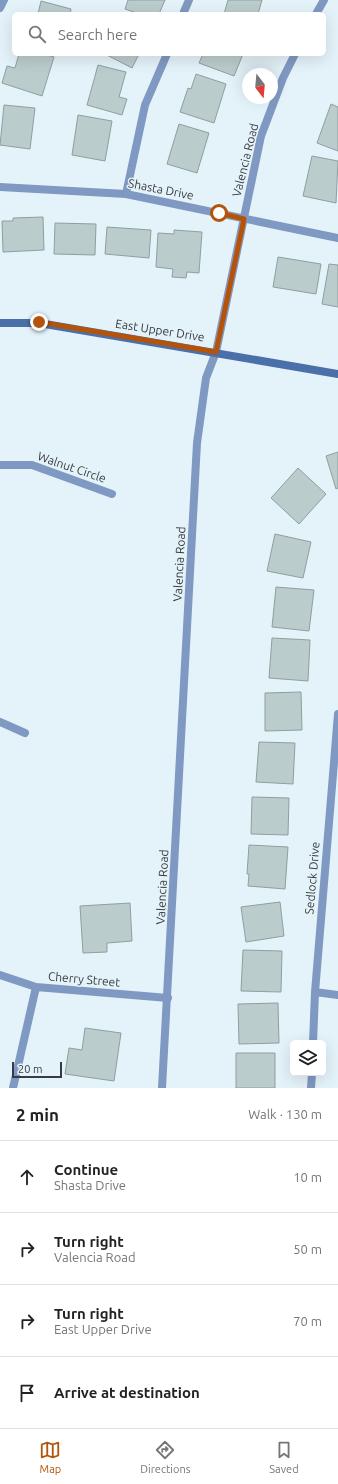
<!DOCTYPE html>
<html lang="en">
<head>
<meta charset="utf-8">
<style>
  body { margin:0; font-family:Ubuntu,sans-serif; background:#f6f6f6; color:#222 }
  .controls { position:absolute; right:12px; bottom:12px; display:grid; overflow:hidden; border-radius:6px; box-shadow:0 4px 16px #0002 }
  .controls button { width:36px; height:36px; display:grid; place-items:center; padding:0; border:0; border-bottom:1px solid #e0e0e0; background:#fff; color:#222; font:20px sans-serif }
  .compass { position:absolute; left:242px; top:68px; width:36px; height:36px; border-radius:50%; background:#fff; box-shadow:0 4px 16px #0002; rotate:164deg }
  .scale { position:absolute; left:12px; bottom:10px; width:50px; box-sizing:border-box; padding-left:4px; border:2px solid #373c3f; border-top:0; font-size:11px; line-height:14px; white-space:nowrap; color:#373c3f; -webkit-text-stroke:3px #e4f2f9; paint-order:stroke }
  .stop { position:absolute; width:12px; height:12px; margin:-9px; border:3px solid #b45309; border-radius:50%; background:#fff }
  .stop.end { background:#b45309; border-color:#fff; box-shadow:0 1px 4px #0008 }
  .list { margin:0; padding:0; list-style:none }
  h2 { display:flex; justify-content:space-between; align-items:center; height:52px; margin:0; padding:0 16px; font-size:17px }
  h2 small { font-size:13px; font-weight:400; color:#767676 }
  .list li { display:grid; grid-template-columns:26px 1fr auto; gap:12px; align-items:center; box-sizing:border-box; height:72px; padding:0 16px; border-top:1px solid #e0e0e0 }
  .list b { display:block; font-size:15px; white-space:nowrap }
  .list p { margin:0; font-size:13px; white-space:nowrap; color:#767676 }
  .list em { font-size:13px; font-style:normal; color:#767676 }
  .icon { flex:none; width:22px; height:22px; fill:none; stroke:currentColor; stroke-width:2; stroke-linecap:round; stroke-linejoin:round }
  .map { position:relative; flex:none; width:338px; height:1088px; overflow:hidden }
  .search { position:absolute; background:#fff; box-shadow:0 4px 16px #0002; left:12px; right:12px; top:12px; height:44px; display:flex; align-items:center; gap:10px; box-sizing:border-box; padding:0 14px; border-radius:6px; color:#767676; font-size:15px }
  .sheet { height:340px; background:#fff }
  nav { display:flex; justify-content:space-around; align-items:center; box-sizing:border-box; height:56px; border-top:1px solid #e0e0e0; background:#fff; font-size:11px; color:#767676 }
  nav a { display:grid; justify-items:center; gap:2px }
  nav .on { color:#b45309 }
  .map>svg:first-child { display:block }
  .building { fill:#bbcccd; stroke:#8f9fa0 }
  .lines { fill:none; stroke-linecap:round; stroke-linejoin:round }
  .minor { stroke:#8099c2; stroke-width:8 }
  .tertiary { stroke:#8099c2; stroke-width:8 }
  .secondary { stroke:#4b6fa9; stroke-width:8 }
  .route { stroke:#b45309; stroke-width:5 }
  .labels { text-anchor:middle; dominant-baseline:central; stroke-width:3; stroke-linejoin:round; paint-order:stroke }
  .street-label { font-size:12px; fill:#373c3f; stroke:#e4f2f9 }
</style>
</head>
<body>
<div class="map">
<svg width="338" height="1088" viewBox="0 0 338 1088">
  <rect width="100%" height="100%" fill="#e4f2f9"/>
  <path class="building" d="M128,0H165L159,14H139L125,9Z
    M228,0H262L258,14H224Z
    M41,1L71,9L70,14H38Z
    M19,54H44L54,57L42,96L2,83L7,66L15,68Z
    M105,54H139L132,68Z
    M203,54H243L234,76L199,63Z
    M98,65L126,72L119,97L127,99L122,115L87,105Z
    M196,74L226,84L214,123L180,112L188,88L191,89Z
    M331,104L338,107V151L317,143Z
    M4,105L35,108L30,149L0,145Z
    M78,115L112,121L105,161L72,155Z
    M179,124L209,133L197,173L167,164Z
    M312,156L338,161L336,203L303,196Z
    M43,217L44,250L3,252L2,221H13V218Z
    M55,223L96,224L95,255L54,254Z
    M107,227L151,230L149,258L105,254Z
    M174,230L202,232L199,273L187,272L186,278L172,277L173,269L156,267L158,233L174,234Z
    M278,257L321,264L316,294L273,287Z
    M329,264L338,265V307L322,304Z
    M338,452V488L336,489L326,456Z
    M298,468L326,494L299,524L271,498Z
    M275,534L311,542L303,578L267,571Z
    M276,587L314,590L309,631L272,627Z
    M272,638L310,640L308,681L269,678Z
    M301,692L302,730L265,731V693Z
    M259,742L295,743L293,784L256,782Z
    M252,797L289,798L288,835L251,834Z
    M249,845L288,847L285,889L248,886L249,874H247Z
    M280,902L284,936L246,942L241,907Z
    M130,903L132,941L107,943V952L83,953L80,906Z
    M243,950L282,951L281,992L241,991Z
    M278,1003L279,1043L239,1044L238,1004Z
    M85,1028L121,1033L114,1081L65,1074L69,1048L82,1050Z
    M236,1053H275V1088H236Z"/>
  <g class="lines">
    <path class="minor" d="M0,8L4,0
      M183,14L189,0
      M316,14L324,0
      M0,187L126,194L338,238
      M126,194L145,105L167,54
      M216,352L261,136L283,78L295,54
      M0,465H32L112,494
      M0,722L25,733
      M0,975L36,987L168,998
      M315,992L338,995
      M313,1043L315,992L338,714
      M13,1088L36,987
      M311,1088L312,1073"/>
    <path class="tertiary" d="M162,1088L197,443L206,378L216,352"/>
    <path class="secondary" d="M0,323H39L338,374"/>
  </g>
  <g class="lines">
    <path class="route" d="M39,322L216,352L244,219L219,213"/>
  </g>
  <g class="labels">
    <g class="street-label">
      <text transform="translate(245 160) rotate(-76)">Valencia Road</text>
      <text transform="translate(161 189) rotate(11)">Shasta Drive</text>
      <text transform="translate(160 330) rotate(9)">East Upper Drive</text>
      <text transform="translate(72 467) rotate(19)">Walnut Circle</text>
      <text transform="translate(179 564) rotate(-87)">Valencia Road</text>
      <text transform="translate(312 878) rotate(-85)">Sedlock Drive</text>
      <text transform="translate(162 887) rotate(-87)">Valencia Road</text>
      <text transform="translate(84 979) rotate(5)">Cherry Street</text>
    </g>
  </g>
</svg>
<div class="controls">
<button><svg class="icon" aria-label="layers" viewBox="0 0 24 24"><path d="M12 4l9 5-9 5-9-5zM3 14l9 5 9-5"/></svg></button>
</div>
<svg class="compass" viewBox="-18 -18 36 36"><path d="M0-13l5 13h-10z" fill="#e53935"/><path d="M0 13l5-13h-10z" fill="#767676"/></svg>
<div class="scale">20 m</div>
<div class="stop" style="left:219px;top:213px"></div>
<div class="stop end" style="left:39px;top:322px"></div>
<div class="search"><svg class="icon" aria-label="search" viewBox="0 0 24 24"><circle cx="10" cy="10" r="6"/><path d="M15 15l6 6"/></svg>Search here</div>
</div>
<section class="sheet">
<h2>2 min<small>Walk · 130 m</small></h2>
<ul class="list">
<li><svg class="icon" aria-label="ahead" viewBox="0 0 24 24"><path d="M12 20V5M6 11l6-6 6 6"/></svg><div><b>Continue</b><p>Shasta Drive</p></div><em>10 m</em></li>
<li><svg class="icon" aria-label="right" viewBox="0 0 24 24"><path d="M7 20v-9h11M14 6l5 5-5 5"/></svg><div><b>Turn right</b><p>Valencia Road</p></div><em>50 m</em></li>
<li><svg class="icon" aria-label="right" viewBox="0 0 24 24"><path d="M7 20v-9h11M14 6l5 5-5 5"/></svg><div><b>Turn right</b><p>East Upper Drive</p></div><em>70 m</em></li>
<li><svg class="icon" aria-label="arrive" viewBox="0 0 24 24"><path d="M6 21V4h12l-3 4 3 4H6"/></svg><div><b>Arrive at destination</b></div></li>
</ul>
</section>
<nav>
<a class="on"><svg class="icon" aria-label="map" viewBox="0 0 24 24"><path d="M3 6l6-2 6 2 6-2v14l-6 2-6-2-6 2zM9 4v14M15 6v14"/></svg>Map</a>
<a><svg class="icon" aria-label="directions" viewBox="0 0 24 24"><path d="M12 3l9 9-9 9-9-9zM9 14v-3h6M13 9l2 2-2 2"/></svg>Directions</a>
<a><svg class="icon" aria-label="saved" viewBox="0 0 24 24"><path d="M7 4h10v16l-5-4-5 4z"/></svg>Saved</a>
</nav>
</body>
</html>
